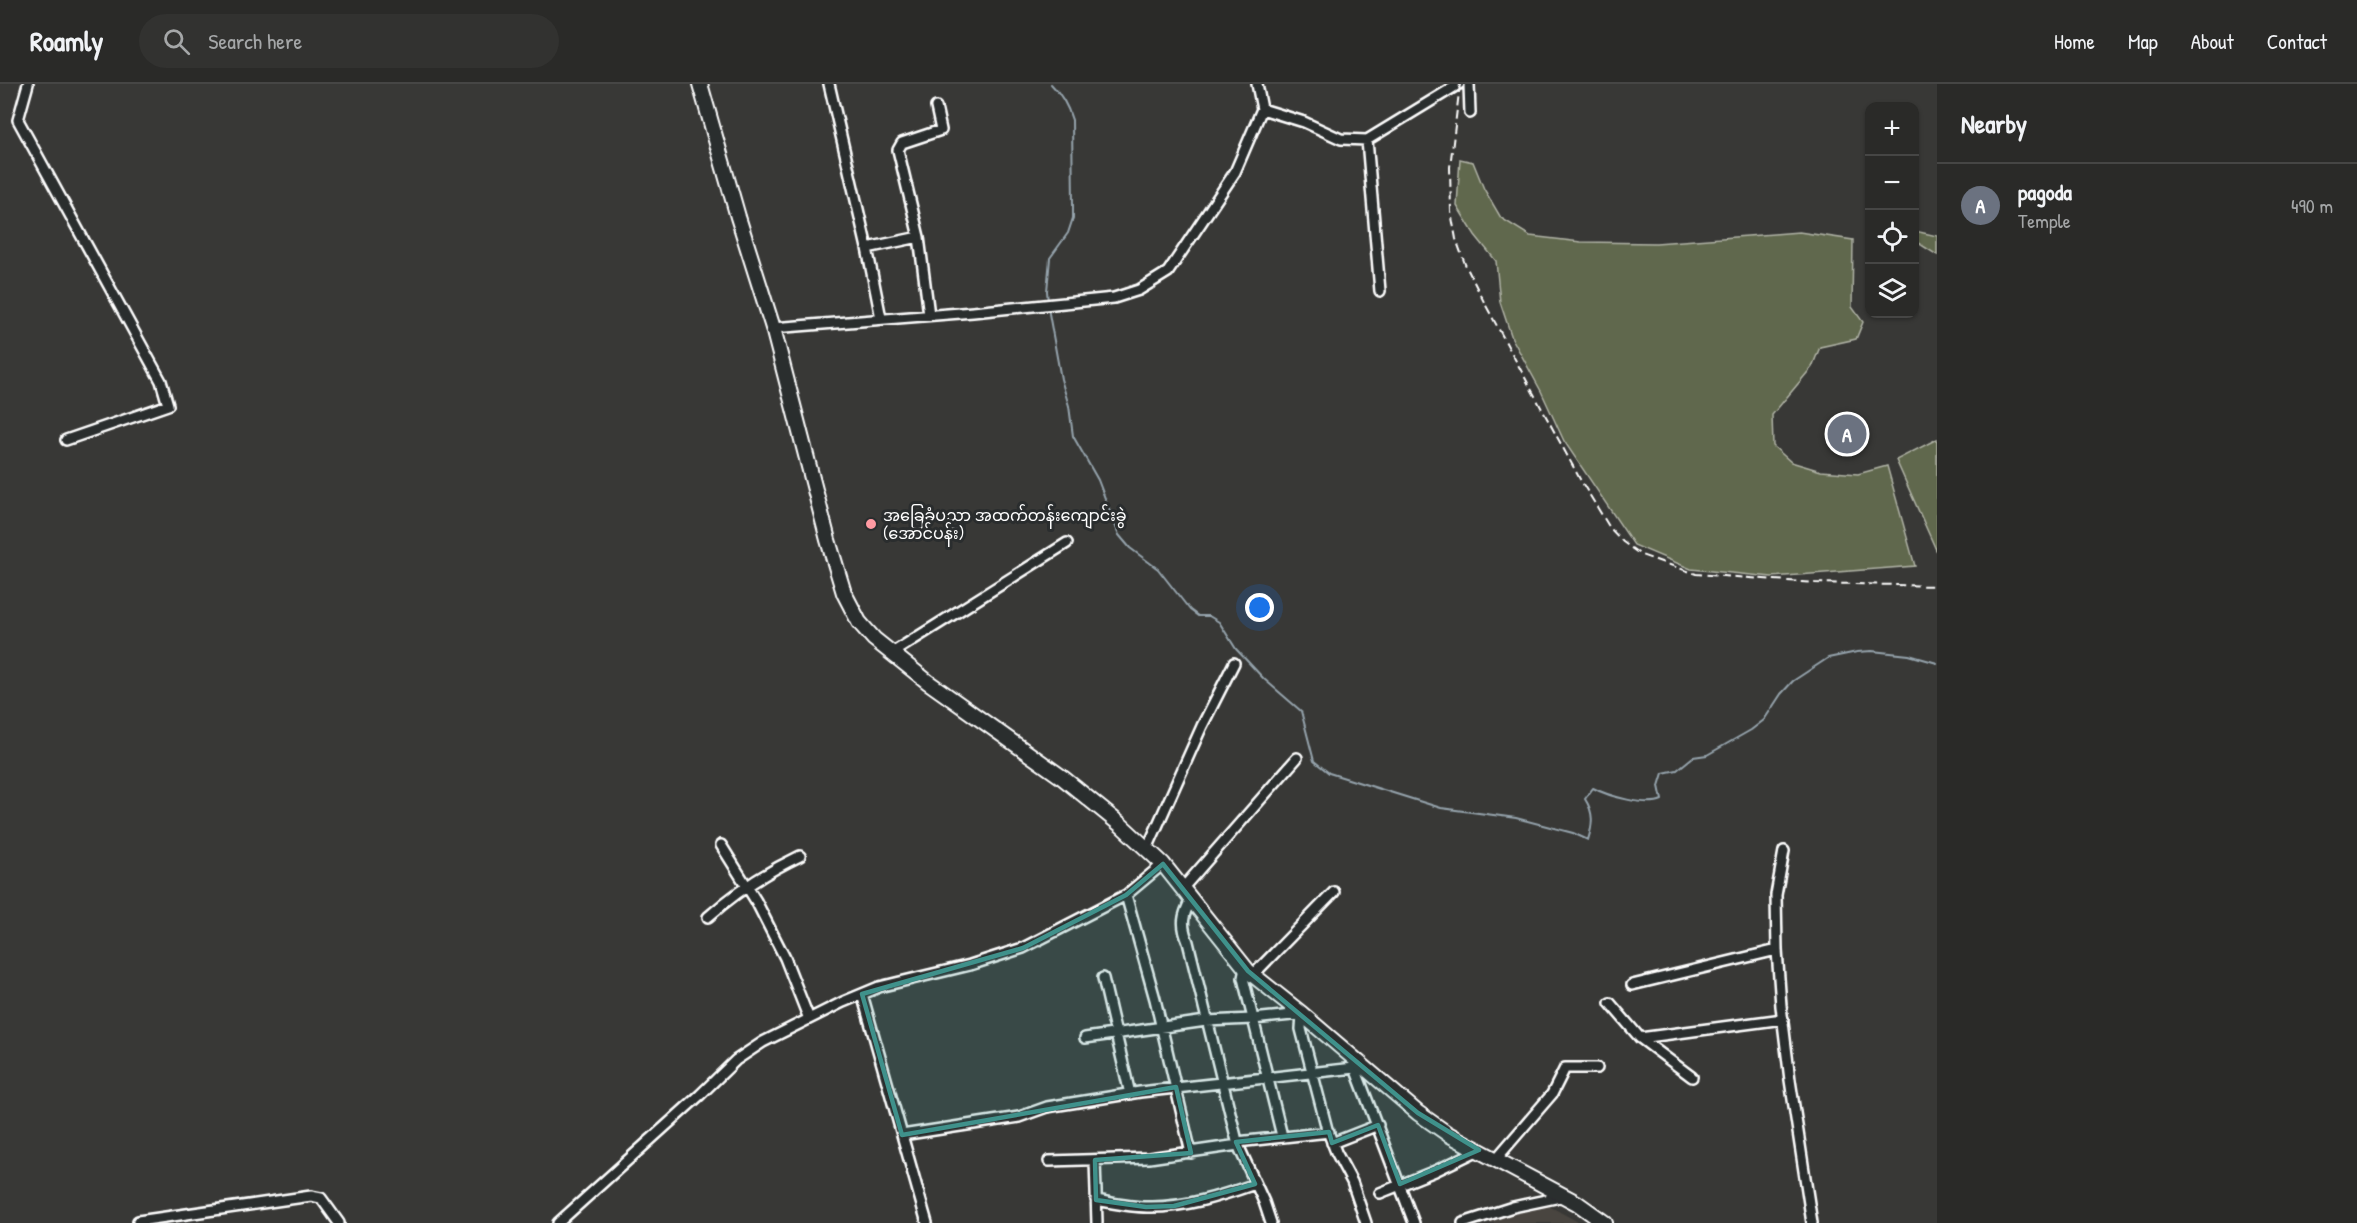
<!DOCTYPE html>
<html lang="en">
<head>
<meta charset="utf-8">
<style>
  body { margin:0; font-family:"Patrick Hand","Noto Sans Myanmar",sans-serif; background:#323230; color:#f1f3f6 }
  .controls { position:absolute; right:18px; top:18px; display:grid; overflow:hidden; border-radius:12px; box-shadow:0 2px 4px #0004 }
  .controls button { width:54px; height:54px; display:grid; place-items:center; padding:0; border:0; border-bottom:2px solid #464645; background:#2a2a28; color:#f1f3f6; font:30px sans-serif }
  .you { position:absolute; left:1260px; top:524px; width:21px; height:21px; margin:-15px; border:4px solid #fff; border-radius:50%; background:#1a73e8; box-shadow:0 0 0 9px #1a73e833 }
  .badge { display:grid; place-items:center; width:39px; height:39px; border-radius:50%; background:#8abfa5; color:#fff; font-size:20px; font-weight:700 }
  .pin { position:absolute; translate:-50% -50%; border:3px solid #fff; box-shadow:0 2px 6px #0006 }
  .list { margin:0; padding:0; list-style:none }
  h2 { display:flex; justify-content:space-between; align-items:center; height:78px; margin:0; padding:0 24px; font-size:26px }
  h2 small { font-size:20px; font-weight:400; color:#a5a7a8 }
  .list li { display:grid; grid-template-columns:39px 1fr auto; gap:18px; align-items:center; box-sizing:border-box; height:84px; padding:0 24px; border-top:2px solid #464645 }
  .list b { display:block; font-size:22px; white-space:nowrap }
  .list p { margin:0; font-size:20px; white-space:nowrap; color:#a5a7a8 }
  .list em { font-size:20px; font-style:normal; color:#a5a7a8 }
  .icon { flex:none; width:33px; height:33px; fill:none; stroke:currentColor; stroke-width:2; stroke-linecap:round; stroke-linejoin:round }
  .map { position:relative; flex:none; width:1937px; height:1139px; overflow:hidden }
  header { display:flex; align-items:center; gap:36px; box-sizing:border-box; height:84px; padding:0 30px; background:#2a2a28; border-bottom:2px solid #464645 }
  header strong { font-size:28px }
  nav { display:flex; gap:33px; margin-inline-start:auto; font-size:21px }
  .search { width:420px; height:54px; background:#323230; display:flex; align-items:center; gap:15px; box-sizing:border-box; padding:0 21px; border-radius:33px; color:#a5a7a8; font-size:22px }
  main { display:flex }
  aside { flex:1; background:#2a2a28 }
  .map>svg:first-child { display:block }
  .built { fill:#494540 }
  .green { fill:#60674d; stroke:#b0b3a6; stroke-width:1.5 }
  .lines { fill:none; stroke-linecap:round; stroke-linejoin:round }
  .stream { stroke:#95a3ac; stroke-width:2 }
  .minor-casing { stroke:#fff; stroke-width:14 }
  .secondary-casing { stroke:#fff; stroke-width:18 }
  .minor { stroke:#2a2d2e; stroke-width:9 }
  .secondary { stroke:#2a2d2e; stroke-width:14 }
  .rail { stroke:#fff; stroke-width:2; stroke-dasharray:9 4.5; stroke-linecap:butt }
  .marked { fill:#3f918b; fill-opacity:0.2; stroke:#3f918b; stroke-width:4.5; stroke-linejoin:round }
  .poi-dot { fill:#ff9aa2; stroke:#2a2d2e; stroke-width:2 }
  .labels { text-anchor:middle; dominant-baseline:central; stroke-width:6; stroke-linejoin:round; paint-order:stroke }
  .poi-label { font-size:16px; fill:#fff; stroke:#2a2d2e; text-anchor:start }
</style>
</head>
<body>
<header>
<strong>Roamly</strong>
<div class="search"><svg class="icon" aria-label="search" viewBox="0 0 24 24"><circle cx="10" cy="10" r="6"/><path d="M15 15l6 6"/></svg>Search here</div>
<nav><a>Home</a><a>Map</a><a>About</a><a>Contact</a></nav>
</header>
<main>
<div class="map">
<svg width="1937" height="1139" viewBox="0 0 1937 1139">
  <rect width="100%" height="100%" fill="#383836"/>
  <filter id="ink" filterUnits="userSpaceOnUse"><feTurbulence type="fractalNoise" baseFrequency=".0167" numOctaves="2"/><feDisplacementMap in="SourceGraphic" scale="12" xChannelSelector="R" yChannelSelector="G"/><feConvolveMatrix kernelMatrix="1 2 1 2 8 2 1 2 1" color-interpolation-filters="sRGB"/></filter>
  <g filter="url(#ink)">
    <path class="built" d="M1549,1122L1580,1139H1483L1534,1124Z"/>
    <path class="green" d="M1460,75L1473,78L1484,105L1501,134L1530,152L1581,158L1656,159L1799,148L1853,156L1852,223L1863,238L1856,255L1820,263L1812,283L1772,331L1773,362L1791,378L1821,387L1858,390L1887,382L1915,482L1772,493L1691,485L1634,461L1564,357L1541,307L1512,254L1500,218L1496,177L1475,151L1457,122Z
      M1915,147L1937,152V171L1915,157Z
      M1937,355V468L1896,376Z"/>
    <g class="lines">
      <path class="stream" d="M1048,218L1047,207L1050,174L1068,149L1073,134V121L1072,36C1068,22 1062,11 1051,0
        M1048,224L1061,295L1069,322L1073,352L1098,396L1119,451L1130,464L1158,485L1190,526L1198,532H1209L1219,538L1236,565L1264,595L1301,627L1314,677L1329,689L1441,724L1516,734L1573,749L1588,756C1593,740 1594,729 1585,715L1593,704C1608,712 1647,723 1662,716L1659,702L1663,689L1677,686L1693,673L1707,671L1751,646L1764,636L1781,610L1793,597L1828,574L1857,568L1872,567L1909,571L1937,579"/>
      <g class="minor-casing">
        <path id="minor" d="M28,0L18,36L161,297L168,321L66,356
          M829,0L867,164L881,234
          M1469,0L1470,29
          M1262,25L1304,38L1341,55L1367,56L1459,0
          M1367,56L1380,207
          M867,164L919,153
          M929,231L919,153L898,66L902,59L941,46L936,23
          M773,244L973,228L1114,214L1139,206L1168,188L1235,88L1262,25L1257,0
          M892,569L1067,459
          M721,761L756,817L785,874L809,935
          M1147,765L1202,642L1234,579
          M1784,767L1776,811L1777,866L1781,922L1790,996L1812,1139
          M1182,805L1297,674
          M1126,811L1155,915L1191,1069
          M1191,816C1182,832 1181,841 1188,858L1238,1061L1264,1118L1271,1139
          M708,833C736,808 766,788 800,772
          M1245,884L1243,894L1282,1052
          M1253,891L1334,808
          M1103,894L1130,1010
          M1632,901L1777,866
          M862,910L927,1139
          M1610,919L1640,954
          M1085,954L1206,937L1253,935L1302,930L1301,945L1327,1045L1336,1068L1352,1098L1366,1139
          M1355,984L1414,1139
          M1692,993L1640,954L1783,935
          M902,1051L1019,1033L1047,1023L1140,1008L1363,983
          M1237,1058L1329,1048
          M1332,1059L1378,1041
          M1496,1075L1552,1010L1565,984H1597
          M1095,1076L1097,1139
          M1049,1077L1149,1074L1238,1061
          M1380,1109L1435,1087L1479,1066
          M1096,1116C1113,1119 1130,1123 1147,1123C1184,1124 1221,1112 1255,1100
          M138,1137L311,1112L321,1114L339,1139
          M558,1139L700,1011L736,976L763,958L843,918L879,903L970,881L1023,864L1126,811L1163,780
          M1463,1139L1513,1123L1565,1112"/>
      </g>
      <g class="secondary-casing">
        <path id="secondary" d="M700,0L738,133L773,244L828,456L844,509L859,538L874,555L928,598L1063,694L1121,741L1163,780L1248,887L1302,930L1418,1029L1448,1050L1577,1119L1605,1139"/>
      </g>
      <use href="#minor" class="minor"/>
      <use href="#secondary" class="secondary"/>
      <path class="rail" d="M1460,0L1450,83L1451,128L1456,155L1465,180L1484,218L1581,397L1610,444L1623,458L1641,471L1696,490L1815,499L1937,502"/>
    </g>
  </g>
  <path class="marked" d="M1163,780L1248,887L1418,1029L1479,1066L1400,1100L1378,1041L1332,1059L1329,1048L1236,1058L1255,1100L1174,1122L1146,1123L1096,1116L1095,1076L1191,1069L1176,1003L902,1051L862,910L1023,864L1126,811Z"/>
  <circle class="poi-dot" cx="871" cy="440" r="6"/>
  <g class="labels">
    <g class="poi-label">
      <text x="883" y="431">အခြေခံပညာ အထက်တန်းကျောင်းခွဲ<tspan x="883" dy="18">(အောင်ပန်း)</tspan></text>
    </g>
  </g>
</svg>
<div class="controls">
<button>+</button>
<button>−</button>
<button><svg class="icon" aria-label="locate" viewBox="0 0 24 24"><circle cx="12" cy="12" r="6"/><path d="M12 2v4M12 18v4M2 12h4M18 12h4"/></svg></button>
<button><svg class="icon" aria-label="layers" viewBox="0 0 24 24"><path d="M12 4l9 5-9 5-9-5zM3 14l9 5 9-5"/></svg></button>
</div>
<div class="you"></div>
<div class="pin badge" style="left:1847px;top:350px;background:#6b7280">A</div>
</div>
<aside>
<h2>Nearby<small></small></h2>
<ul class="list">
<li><span class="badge" style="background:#6b7280">A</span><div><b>pagoda</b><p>Temple</p></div><em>490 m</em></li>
</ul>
</aside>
</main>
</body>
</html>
